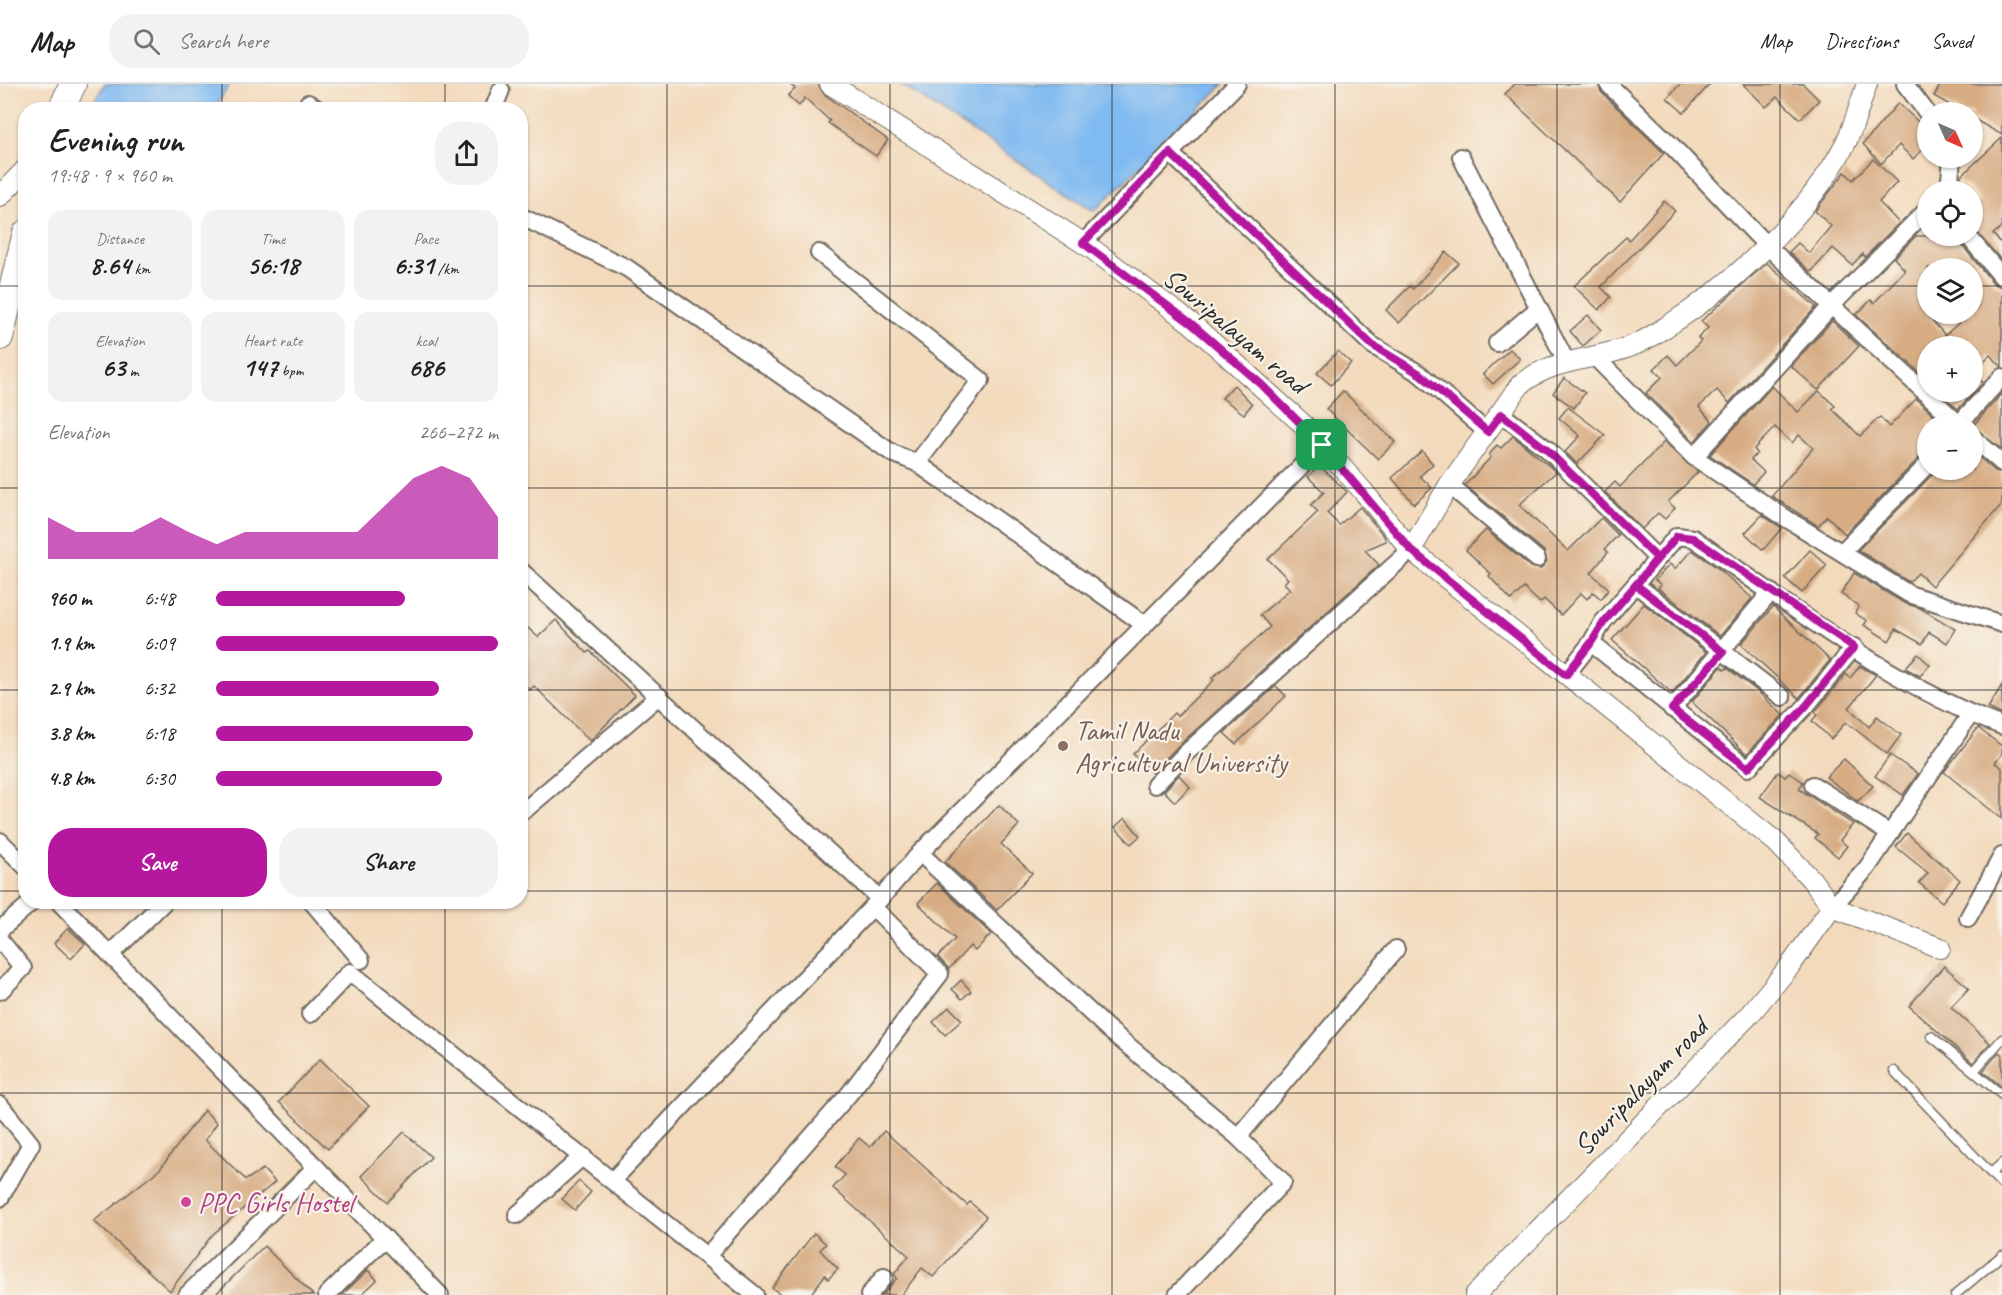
<!DOCTYPE html>
<html lang="en">
<head>
<meta charset="utf-8">
<style>
	body { margin:0; font-family:Caveat,sans-serif; background:#f2f2f2; color:#202124; height:100vh; display:flex; flex-direction:column; font-size:22px; white-space:nowrap }
	* { box-sizing:border-box; margin:0 }
	p { font-size:20px; color:#757577 }
	.icon { flex:none; width:33px; height:33px; fill:none; stroke:currentColor; stroke-width:2; stroke-linecap:round; stroke-linejoin:round }
	.map { position:relative; flex:1; overflow:hidden }
	.drawer { position:absolute; left:18px; top:18px; width:510px; height:807px; display:flex; flex-direction:column; background:#fff; border-radius:24px; box-shadow:0 2px 4px #0004 }
	.drawer>* { flex:none }
	.needle { width:39px; rotate:135deg }
	.tools { position:absolute; left:1917px; top:18px; display:grid; gap:12px }
	.tools a { display:grid; place-items:center; width:66px; height:66px; border-radius:50%; background:#fff; box-shadow:0 2px 4px #0004; font-size:30px }
	.pin { position:absolute; display:grid; place-items:center; width:51px; height:51px; color:#fff; margin:-26px; border-radius:12px; box-shadow:0 3px 9px #0006 }
	.round { display:grid; place-items:center; flex:none; width:63px; height:63px; border-radius:24px; background:#f2f2f2 }
	.headline { display:flex; align-items:center; justify-content:space-between; height:102px; padding:0 30px }
	h1 { font-size:33px; font-weight:700; line-height:45px }
	.figures { display:grid; grid-template-columns:repeat(3,1fr); gap:9px; height:102px; padding:6px 30px }
	.figures div { display:grid; align-content:center; border-radius:15px; background:#f2f2f2; text-align:center }
	.figures b { font-size:26px; font-weight:700 }
	.figures small { font-size:16px; font-weight:400 }
	.figures p { font-size:16px }
	.chart { height:168px; padding:12px 30px }
	.chart p { display:flex; justify-content:space-between }
	.chart svg { width:100%; height:108px; margin-top:6px; fill:#b5179e; opacity:.7 }
	.button { display:flex; gap:12px; margin-top:auto; padding:12px 30px }
	.button a { flex:1; height:69px; border-radius:24px; background:#b5179e; color:#fff; font-size:24px; font-weight:700; line-height:69px; text-align:center }
	.button a+a { background:#f2f2f2; color:#202124 }
	ul { padding:0 30px; list-style:none; font-size:20px }
	li { display:grid; grid-template-columns:96px 72px 1fr; align-items:center; height:45px }
	li i { height:15px; border-radius:8px; background:#b5179e }
	header { display:flex; align-items:center; gap:36px; box-sizing:border-box; height:84px; padding:0 30px; background:#fff; border-bottom:2px solid #e0e0e0 }
	header strong { font-size:28px }
	nav { display:flex; gap:33px; margin-inline-start:auto; font-size:21px }
	.search { width:420px; height:54px; background:#f2f2f2; display:flex; align-items:center; gap:15px; box-sizing:border-box; padding:0 21px; border-radius:24px; color:#757577; font-size:22px }
	.map>svg:first-child { display:block }
</style>
</head>
<body>
<header>
<strong>Map</strong>
<div class="search"><svg class="icon" aria-label="search" viewBox="0 0 24 24"><circle cx="10" cy="10" r="6"/><path d="M15 15l6 6"/></svg>Search here</div>
<nav><a>Map</a><a>Directions</a><a>Saved</a></nav>
</header>
<div class="map">
<svg width="2002" height="1211" viewBox="0 0 2002 1211">
	<rect width="100%" height="100%" fill="#f7f3e8"/>
	<filter id="ink" filterUnits="userSpaceOnUse"><feTurbulence type="fractalNoise" baseFrequency=".0167" numOctaves="2"/><feDisplacementMap in="SourceGraphic" scale="12" xChannelSelector="R" yChannelSelector="G"/><feConvolveMatrix kernelMatrix="1 2 1 2 8 2 1 2 1" color-interpolation-filters="sRGB"/></filter>
	<filter id="wash" filterUnits="userSpaceOnUse"><feTurbulence type="fractalNoise" baseFrequency=".008" numOctaves="4" result="noise"/><feDisplacementMap in="SourceGraphic" scale="24" xChannelSelector="R" yChannelSelector="G"/><feGaussianBlur stdDeviation="1.35" result="paint"/><feColorMatrix in="noise" values="0 0 0 0 0 0 0 0 0 0 0 0 0 0 0 0 0 1.4 0 .05"/><feComposite in="paint" operator="in"/></filter>
	<g filter="url(#wash)">
		<rect width="100%" height="100%" fill="#f3dabc"/>
		<!-- water -->
		<g fill="#7fbaf1" stroke="#55728e" stroke-width="1.5">
			<polygon points="105,0 230,0 214,25 89,25"/>
			<polygon points="900,0 1224,0 1094,127"/>
		</g>
		<g id="blocks">
			<!-- building -->
			<g fill="#d7ac83" fill-rule="evenodd">
				<polygon points="790,0 818,0 824,10 888,56 876,72 828,39 830,37 805,14 799,22 788,12 795,5"/>
				<polygon points="1515,0 1598,0 1601,8 1664,69 1620,118 1505,10"/>
				<polygon points="1680,0 1710,0 1684,29 1667,14"/>
				<polygon points="1743,0 1803,0 1819,16 1800,35 1777,13 1766,23"/>
				<polygon points="1941,0 2002,0 2002,51 1972,34 1972,28 1962,28 1934,12"/>
				<polygon points="1898,19 1928,47 1928,60 1913,75 1899,61 1881,80 1863,60"/>
				<polygon points="2002,54 2002,143 1993,150 2002,160 2002,177 1972,143 1972,124 1980,118 1972,106 1960,97 1961,92"/>
				<polygon points="1873,75 1897,98 1879,118 1899,139 1865,173 1863,170 1852,181 1833,164 1811,188 1789,168 1798,159 1809,169 1831,142 1815,127 1845,88 1853,96"/>
				<polygon points="1664,117 1675,127 1601,203 1611,213 1599,226 1574,202 1626,153 1629,156"/>
				<path d="M1916 152H1958L1960 159 1994 200 2002 203V283L1990 271 1973 288 1983 299 1958 325 1939 308H1972V262H1928V296L1856 231 1871 216 1874 219 1905 186 1894 174ZM1928 184H1972V215L1978 221 1972 230H1969L1945 251 1928 232Z"/>
				<polygon points="1446,168 1459,179 1399,239 1386,226 1410,202 1413,205"/>
				<polygon points="1767,179 1816,223 1729,319 1717,306 1699,323 1712,337 1694,358 1646,309 1662,293 1654,285 1668,271 1677,281 1701,257 1698,254 1708,244 1701,237"/>
				<polygon points="1588,231 1601,246 1583,262 1570,247"/>
				<polygon points="1832,237 1859,262 1818,306 1791,282"/>
				<polygon points="1510,265 1520,275 1493,300 1483,290"/>
				<polygon points="1338,267 1351,279 1331,301 1317,289"/>
				<polygon points="1564,294 1585,309 1574,324 1553,309"/>
				<polygon points="1234,301 1252,320 1244,330 1222,314"/>
				<polygon points="1772,302 1798,328 1819,307 1835,322 1832,325 1860,352 1880,333 1889,343 1916,315 1944,340 1928,340 1928,370 1920,373 1845,450 1827,432 1818,442 1772,412 1813,364 1799,351 1792,359 1775,343 1754,365 1757,369 1751,376 1764,388 1753,400 1710,371"/>
				<polygon points="1343,307 1395,358 1378,375 1326,325"/>
				<polygon points="2002,309 2002,365 1972,343"/>
				<polygon points="1568,323 1605,351 1577,380 1565,368 1580,352 1559,334"/>
				<polygon points="1513,352 1556,388 1519,421 1568,467 1601,434 1618,451 1605,465 1608,468 1591,489 1609,505 1601,515 1593,508 1587,515 1581,509 1561,531 1544,515 1540,519 1524,504 1511,516 1489,492 1491,490 1466,466 1486,446 1531,483 1541,485 1547,477 1544,467 1465,401 1491,373 1489,371 1497,361 1501,364"/>
				<polygon points="1664,358 1698,388 1668,418 1675,424 1665,435 1658,429 1642,445 1605,408 1615,398 1620,403"/>
				<polygon points="1422,367 1433,380 1420,392 1432,404 1414,420 1392,394"/>
				<polygon points="1972,367 1995,387 2002,389 2002,420 1932,502 1918,489 1909,498 1858,466 1937,386 1972,386"/>
				<polygon points="1319,381 1347,408 1327,429 1339,441 1360,423 1384,452 1386,457 1365,466 1379,481 1178,662 1152,689 1133,670 1174,629 1177,632 1214,596 1212,594 1270,543 1260,531 1290,505 1284,499 1288,495 1268,475 1318,428 1311,421 1324,408 1308,393"/>
				<polygon points="1762,431 1782,444 1763,466 1745,449"/>
				<polygon points="1692,466 1719,485 1752,514 1720,552 1658,504 1661,501 1655,496 1670,480 1675,485"/>
				<polygon points="1810,466 1827,481 1802,509 1785,494"/>
				<polygon points="1854,489 1904,519 1920,524 1955,545 1947,559 1929,548 1922,560 1896,545 1889,557 1864,541 1867,537 1855,529 1859,522 1841,510"/>
				<polygon points="1644,520 1706,568 1672,609 1612,556"/>
				<polygon points="1773,523 1830,576 1799,614 1741,560"/>
				<polygon points="556,536 587,569 590,567 635,611 590,657 534,602 530,606 520,596 520,537 538,553"/>
				<polygon points="1918,570 1930,581 1920,592 1905,584"/>
				<polygon points="1860,582 1876,591 1849,624 1869,643 1877,632 1901,651 1887,670 1846,638 1831,655 1812,637 1817,631 1815,628 1846,590 1850,594"/>
				<polygon points="1721,583 1725,586 1727,584 1757,607 1783,631 1747,670 1692,618"/>
				<polygon points="2002,601 2002,631 1988,624"/>
				<polygon points="1276,602 1286,612 1236,660 1224,649"/>
				<polygon points="1978,644 2002,662 2002,670 1995,679 2002,684 2002,735 1944,688"/>
				<polygon points="1890,671 1918,690 1903,711 1875,692"/>
				<polygon points="1844,675 1873,702 1858,717 1826,693"/>
				<polygon points="1778,688 1785,693 1789,688 1803,698 1799,705 1853,740 1840,756 1847,762 1838,773 1815,754 1818,750 1760,713"/>
				<polygon points="1179,691 1190,703 1175,718 1164,707"/>
				<polygon points="999,721 1019,741 1001,760 1032,789 997,826 945,778"/>
				<polygon points="1125,734 1140,752 1131,760 1115,743"/>
				<polygon points="1907,749 1960,796 1942,818 1919,799 1928,789 1896,763"/>
				<polygon points="937,799 991,850 975,867 970,862 949,885 938,873 955,855 918,819"/>
				<polygon points="68,844 85,860 71,875 54,859"/>
				<polygon points="1944,882 1969,904 1951,923 1990,959 1973,979 1909,922"/>
				<polygon points="961,896 971,907 962,915 952,905"/>
				<polygon points="949,923 962,936 945,951 933,938"/>
				<polygon points="1999,968 2002,971 2002,1003 1983,987"/>
				<polygon points="320,975 369,1022 328,1065 279,1018"/>
				<polygon points="204,1026 217,1039 205,1056 246,1096 263,1085 275,1098 212,1151 170,1207 94,1137 160,1085"/>
				<polygon points="884,1047 967,1121 970,1118 986,1133 933,1193 922,1184 901,1211 883,1211 897,1194 894,1190 909,1172 833,1104 845,1091 835,1083 859,1054 870,1063"/>
				<polygon points="404,1048 431,1073 388,1118 361,1092"/>
				<polygon points="579,1097 591,1108 575,1126 562,1115"/>
				<polygon points="814,1149 826,1160 820,1166 838,1185 828,1195 825,1191 810,1211 782,1211 772,1204"/>
				<polygon points="264,1162 313,1211 215,1211"/>
				<polygon points="368,1186 377,1196 361,1211 342,1211"/>
			</g>
		</g>
	</g>
	<g filter="url(#ink)">
		<use href="#blocks" fill-opacity="0" stroke="#71685e" stroke-width="1.5"/>
		<g fill="none" stroke-linecap="round" stroke-linejoin="round">
			<defs>
				<g id="service">
					<polyline points="1931,952 2002,1011"/>
					<polyline points="1894,987 2002,1101"/>
					<polyline points="1974,987 2002,955"/>
					<polyline points="1991,1089 2002,1079"/>
					<polyline points="1955,1211 2002,1171"/>
				</g>
				<g id="minor">
					<polyline points="1608,0 1672,62 1766,161 1959,340"/>
					<polyline points="1905,0 1928,30"/>
					<polyline points="308,19 319,26"/>
					<polyline points="493,26 501,6"/>
					<polyline points="1170,69 1372,261 1420,290 1488,349"/>
					<polyline points="1461,73 1566,277"/>
					<polyline points="1949,106 1952,74"/>
					<polyline points="520,132 627,184 892,369 917,379 1145,541"/>
					<polyline points="1968,152 2002,193"/>
					<polyline points="1083,159 1237,0"/>
					<polyline points="819,169 981,296 917,379"/>
					<polyline points="1497,259 1539,224"/>
					<polyline points="1595,273 1694,373 1787,435 1909,510 2002,540"/>
					<polyline points="1501,330 1547,365 1657,474"/>
					<polyline points="1959,340 2002,293"/>
					<polyline points="1972,353 2002,379"/>
					<polyline points="1694,373 1833,220 1928,125"/>
					<polyline points="1449,401 1537,475"/>
					<polyline points="1842,468 1928,380"/>
					<polyline points="520,486 880,815"/>
					<polyline points="1636,501 1782,613"/>
					<polyline points="1591,559 1748,684 1806,622 1854,563"/>
					<path d="M1566 591 1591 559 1603 538 1677 452 1693 454C1789 520 1892 602 2002 642"/>
					<polyline points="1672,625 1771,508"/>
					<polyline points="1155,701 1185,670 1411,466"/>
					<polyline points="1813,701 1890,750"/>
					<polyline points="520,725 526,725 659,612"/>
					<polyline points="0,757 26,783"/>
					<polyline points="920,769 1108,945 1238,1053"/>
					<polyline points="59,818 440,1211"/>
					<polyline points="312,818 361,876"/>
					<polyline points="1832,823 1867,784 1970,631"/>
					<polyline points="1968,834 2002,772"/>
					<polyline points="0,846 32,818"/>
					<polyline points="0,856 23,884 0,907"/>
					<polyline points="111,870 164,818"/>
					<polyline points="310,930 350,888 755,1211"/>
					<polyline points="0,1021 31,1060 0,1114"/>
					<polyline points="613,1096 880,815 920,769 1322,361"/>
					<polyline points="517,1131 583,1072"/>
					<polyline points="707,1172 849,1010 940,890 873,823"/>
					<polyline points="187,1211 316,1083"/>
					<polyline points="327,1211 385,1154"/>
					<polyline points="869,1211 884,1193"/>
					<polyline points="1177,1211 1283,1098 1238,1053 1396,865"/>
				</g>
				<g id="tertiary">
					<polyline points="830,0 1091,164 1192,240 1306,343 1363,407 1411,466 1776,758 1811,795 1832,823 1940,864"/>
					<polyline points="0,112 26,85"/>
					<path d="M1411 466 1449 401 1520 301C1553 273 1596 277 1634 261 1645 257 1656 249 1666 243 1731 202 1807 132 1843 64 1854 45 1859 21 1867 0"/>
					<polyline points="1475,1211 1750,930 1790,882 1832,823"/>
				</g>
				<g id="primary">
					<polyline points="61,26 73,0"/>
					<polyline points="0,253 26,149"/>
				</g>
			</defs>
			<!-- service casing -->
			<use href="#service" stroke="#71685e" stroke-width="11"/>
			<!-- minor casing -->
			<use href="#minor" stroke="#71685e" stroke-width="20"/>
			<!-- tertiary casing -->
			<use href="#tertiary" stroke="#71685e" stroke-width="22"/>
			<!-- primary casing -->
			<use href="#primary" stroke="#71685e" stroke-width="28"/>
			<!-- service -->
			<use href="#service" stroke="#fff" stroke-width="8"/>
			<!-- minor -->
			<use href="#minor" stroke="#fff" stroke-width="16"/>
			<!-- tertiary -->
			<use href="#tertiary" stroke="#fff" stroke-width="20"/>
			<!-- primary -->
			<use href="#primary" stroke="#fff" stroke-width="26"/>
		</g>
	</g>
	<g fill="none" stroke-linecap="round" stroke-linejoin="round" filter="url(#ink)">
		<defs>
			<polyline id="route" points="1322,361 1411,466 1566,591 1591,559 1604,538 1677,452 1693,454 1854,563 1806,622 1748,684 1672,625 1723,568 1636,501 1657,474 1546,365 1501,330 1488,348 1420,290 1372,261 1170,69 1083,159 1192,240 1261,300 1322,361"/>
		</defs>
		<!-- route casing -->
		<use href="#route" stroke="#fff" stroke-width="12"/>
		<!-- route -->
		<use href="#route" stroke="#b5179e" stroke-width="8"/>
	</g>
	<!-- grid -->
	<path fill="none" stroke="#2b2b2b" stroke-width="1.5" stroke-opacity="0.55" d="M222 0V26M445 0V26M667 0V1211M890 0V1211M1112 0V1211M1335 0V1211M1557 0V1211M1780 0V1211M0 202H26M520 202H1928M1972 202H2002M0 404H26M520 404H2002M0 606H26M520 606H2002M0 807H26M520 807H2002M222 818V1211M445 818V1211M0 1009H2002"/>
	<!-- markers -->
	<circle fill="#8d6e63" stroke="#f7f3e8" stroke-width="2" cx="1063" cy="662" r="6"/>
	<circle fill="#d1479c" stroke="#f7f3e8" stroke-width="2" cx="186" cy="1118" r="6"/>
	<g text-anchor="middle" stroke-width="4.5" stroke-linejoin="round" paint-order="stroke">
		<!-- street labels -->
		<g font-size="28" fill="#2b2b2b" stroke="#f7f3e8">
			<text transform="translate(1236 246) rotate(40)" y="10">Sowripalayam road</text>
			<text transform="translate(1640 1002) rotate(-46)" y="10">Sowripalayam road</text>
		</g>
		<!-- education labels -->
		<g font-size="28" fill="#785e54" stroke="#f7f3e8" text-anchor="start">
			<text x="1075" y="656">Tamil Nadu<tspan x="1075" dy="32">Agricultural University</tspan></text>
		</g>
		<!-- hotel labels -->
		<g font-size="28" fill="#b23c85" stroke="#f7f3e8" text-anchor="start">
			<text x="198" y="1128">PPC Girls Hostel</text>
		</g>
	</g>
</svg>
<div class="tools">
<a><svg class="needle" viewBox="-14 -14 28 28"><path d="M0-13l5 13h-10z" fill="#e53935"/><path d="M0 13l5-13h-10z" fill="#757577"/></svg></a>
<a><svg class="icon" aria-label="locate" viewBox="0 0 24 24"><circle cx="12" cy="12" r="6"/><path d="M12 2v4M12 18v4M2 12h4M18 12h4"/></svg></a>
<a><svg class="icon" aria-label="layers" viewBox="0 0 24 24"><path d="M12 4l9 5-9 5-9-5zM3 14l9 5 9-5"/></svg></a>
<a>+</a>
<a>−</a>
</div>
<div class="pin" style="left:1322px;top:361px;background:#1e9e55"><svg class="icon" aria-label="arrive" viewBox="0 0 24 24"><path d="M6 21V4h12l-3 4 3 4H6"/></svg></div>
<section class="drawer">
<div class="headline"><div><h1>Evening run</h1><p>19:48 · 9 × 960 m</p></div><a class="round"><svg class="icon" aria-label="share" viewBox="0 0 24 24"><path d="M12 15V3M7 8l5-5 5 5M5 13v7h14v-7"/></svg></a></div>
<div class="figures">
<div><p>Distance</p><b>8.64<small> km</small></b></div>
<div><p>Time</p><b>56:18</b></div>
<div><p>Pace</p><b>6:31<small> /km</small></b></div>
</div>
<div class="figures">
<div><p>Elevation</p><b>63<small> m</small></b></div>
<div><p>Heart rate</p><b>147<small> bpm</small></b></div>
<div><p>kcal</p><b>686</b></div>
</div>
<div class="chart"><p><span>Elevation</span>266–272 m</p>
<svg viewBox="0 0 160 44" preserveAspectRatio="none"><path d="M0 44V27L10 33L20 33L30 33L40 27L50 33L60 38L70 33L80 33L90 33L100 33L110 33L120 22L130 11L140 6L150 11L160 27V44z"/></svg>
</div>
<ul>
<li><b>960 m</b>6:48<i style="width:67%"></i></li>
<li><b>1.9 km</b>6:09<i style="width:100%"></i></li>
<li><b>2.9 km</b>6:32<i style="width:79%"></i></li>
<li><b>3.8 km</b>6:18<i style="width:91%"></i></li>
<li><b>4.8 km</b>6:30<i style="width:80%"></i></li>
</ul>
<div class="button"><a>Save</a><a>Share</a></div>
</section>
</div>
</body>
</html>
